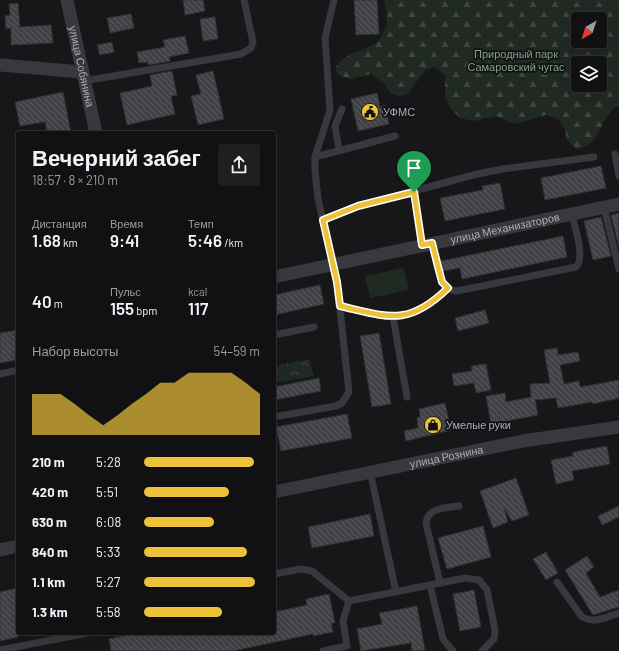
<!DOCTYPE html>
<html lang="ru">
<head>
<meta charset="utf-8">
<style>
	body { margin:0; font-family:Barlow,sans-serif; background:#1e1f21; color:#f1f3f6; height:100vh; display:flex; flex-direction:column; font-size:15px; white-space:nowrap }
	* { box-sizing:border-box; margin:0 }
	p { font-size:13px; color:#9c9da0 }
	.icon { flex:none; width:22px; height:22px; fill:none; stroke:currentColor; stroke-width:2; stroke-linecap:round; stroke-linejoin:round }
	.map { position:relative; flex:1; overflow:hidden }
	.side { position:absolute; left:16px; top:131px; width:260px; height:504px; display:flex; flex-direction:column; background:#111113; border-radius:4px; box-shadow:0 4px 16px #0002,0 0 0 1px #303133 }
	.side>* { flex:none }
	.needle { width:26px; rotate:219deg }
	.controls { position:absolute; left:571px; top:12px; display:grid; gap:8px }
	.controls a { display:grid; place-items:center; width:36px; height:36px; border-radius:4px; background:#111113; box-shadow:0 4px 16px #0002,0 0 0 1px #303133; font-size:20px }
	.pin { position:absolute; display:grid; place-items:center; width:34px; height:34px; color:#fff; margin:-41px -17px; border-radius:50% 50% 50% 0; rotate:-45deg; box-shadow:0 0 4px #0007 }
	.pin .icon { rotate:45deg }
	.round { display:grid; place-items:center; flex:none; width:42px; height:42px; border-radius:4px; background:#1e1f21 }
	.headline { display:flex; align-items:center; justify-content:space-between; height:68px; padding:0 16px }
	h1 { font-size:22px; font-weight:600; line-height:30px }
	.figures { display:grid; grid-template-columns:repeat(3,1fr); gap:6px; height:68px; padding:4px 16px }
	.figures div { display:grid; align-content:center }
	.figures b { font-size:17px; font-weight:600 }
	.figures small { font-size:11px; font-weight:400 }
	.figures p { font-size:11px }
	.chart { height:112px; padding:8px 16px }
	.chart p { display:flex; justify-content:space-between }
	.chart svg { width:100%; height:72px; margin-top:4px; fill:#edc23b; opacity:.7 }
	ul { padding:0 16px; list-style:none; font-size:13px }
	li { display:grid; grid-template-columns:64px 48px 1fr; align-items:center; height:30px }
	li i { height:10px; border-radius:5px; background:#edc23b }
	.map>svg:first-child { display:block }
</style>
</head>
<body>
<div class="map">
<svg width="619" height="651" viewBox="0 0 619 651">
	<defs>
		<pattern id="forest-firs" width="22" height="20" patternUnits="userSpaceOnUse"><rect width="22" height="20" fill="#212923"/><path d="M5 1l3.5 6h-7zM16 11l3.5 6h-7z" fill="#3f4541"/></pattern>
		<pattern id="park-crowns" width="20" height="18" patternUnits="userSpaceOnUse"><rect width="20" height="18" fill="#212923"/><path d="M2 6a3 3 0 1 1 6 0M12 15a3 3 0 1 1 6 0" fill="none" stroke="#3f4541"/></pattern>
		<pattern id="building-back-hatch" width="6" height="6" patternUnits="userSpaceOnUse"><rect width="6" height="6" fill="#414246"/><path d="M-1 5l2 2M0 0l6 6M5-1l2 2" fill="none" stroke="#5a5b5f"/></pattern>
	</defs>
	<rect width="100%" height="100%" fill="#171719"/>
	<!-- grass -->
	<polygon fill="#212923" points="404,268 409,290 370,298 365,276"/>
	<!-- forest -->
	<path fill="url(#forest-firs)" fill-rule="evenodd" d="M384 0H619V106C599 112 604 147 576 149L567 140 565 130 557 118 546 115 515 124 496 116 474 121 460 118 450 108 445 97V75L434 67 425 70 408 94 399 96 391 93 383 83 371 74 351 79 340 76 335 69C345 47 377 54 384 31 386 27 388 22 387 19 387 12 385 6 384 0ZM578 19H600V41H578ZM578 63H600V85H578Z"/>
	<!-- park -->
	<polygon fill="url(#park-crowns)" points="310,359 313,376 274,383 274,366"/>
	<!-- building -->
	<g fill="url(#building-back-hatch)" stroke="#313135">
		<polygon points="183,0 203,0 205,11 185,15"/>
		<polygon points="354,0 377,0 379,34 356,35"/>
		<polygon points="18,3 20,27 51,25 53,43 11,45 11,28 6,29 5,16 10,15 9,4"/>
		<polygon points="131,14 134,28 110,33 107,18"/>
		<polygon points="215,17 218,39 203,41 200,19"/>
		<polygon points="185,36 189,53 169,57 170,61 148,65 148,62 139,63 137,52 165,47 163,40"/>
		<polygon points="112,42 114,52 100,55 97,45"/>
		<polygon points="172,71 177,95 171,96 175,114 127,125 120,93 152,86 150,75"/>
		<polygon points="213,71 224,119 198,125 191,96 201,94 196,75"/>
		<polygon points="63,92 71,133 47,133 45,122 20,126 15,102"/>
		<polygon points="377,93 380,107 385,105 389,124 358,131 351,99"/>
		<polygon points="601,166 606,188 545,200 541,178"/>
		<polygon points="500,183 505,209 445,221 440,198 483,190 482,186"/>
		<polygon points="619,213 619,248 611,215"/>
		<polygon points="601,217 611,256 593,260 584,221"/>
		<polygon points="563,236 567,257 462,279 460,268 443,271 441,261"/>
		<polygon points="320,285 324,304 274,315 274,295"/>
		<polygon points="485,310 489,323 458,331 455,318"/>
		<polygon points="18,330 18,360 0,363 0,333"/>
		<polygon points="379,333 391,404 372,407 360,336"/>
		<polygon points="557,348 558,355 578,352 580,361 560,365 564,384 579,381 580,387 619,380 619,398 593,404 592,402 558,408 556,398 535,400 538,415 491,424 486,396 505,393 506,402 531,397 530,384 550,383 544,350"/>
		<polygon points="486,364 491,390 476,393 474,383 454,386 452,374 472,371 471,366"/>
		<polygon points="319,378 321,391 274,400 274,387"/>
		<polygon points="445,403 451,430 406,441 404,431 418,428 417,418 420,417 419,409"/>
		<polygon points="347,414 352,438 281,451 276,427"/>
		<polygon points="607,446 610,464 572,471 574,480 556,484 551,460 573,456 573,452"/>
		<polygon points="516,478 529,515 512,521 504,508 508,522 493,528 480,491"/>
		<polygon points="619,506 619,517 602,525 598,516"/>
		<polygon points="370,514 374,536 312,548 308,527"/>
		<polygon points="483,526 491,557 447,569 438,538"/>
		<polygon points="546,552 558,573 546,580 533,559"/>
		<polygon points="587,556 594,567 586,573 600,597 619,590 619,607 593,615 565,570"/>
		<polygon points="18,588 18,637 0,641 0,592"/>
		<polygon points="474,590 481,627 460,631 453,594"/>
		<polygon points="329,594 335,623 331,623 333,632 313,636 313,634 233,651 111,651 109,639 139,633 274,633 274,612 307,605 306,599"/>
		<polygon points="417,606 425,650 412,651 411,643 361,651 357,629 382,624 379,613"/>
	</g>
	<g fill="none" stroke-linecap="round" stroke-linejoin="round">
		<!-- lane -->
		<g stroke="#38393e" stroke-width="7">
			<polyline points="84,81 241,54 251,48 253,42 244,0"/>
			<polyline points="339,150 335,126 342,109"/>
			<polyline points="615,154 619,176"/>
			<polyline points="315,157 395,136"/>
			<polyline points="415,192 422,245"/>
			<polyline points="604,207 619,269"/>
			<polyline points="323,220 358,206 477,174 503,169 594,157"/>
			<path d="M432 243C436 259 437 290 457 291L576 267C586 258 574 226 572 214"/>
			<path d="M340 306C388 317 408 327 448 288"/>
			<polyline points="393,317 407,397"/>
			<polyline points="274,335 314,327"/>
			<polyline points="0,374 18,370"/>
			<polyline points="279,416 336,406 342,403 349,392 337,282 318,199 315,170 315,157 330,110 325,38 334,0"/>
			<polyline points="370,471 396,592"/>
			<polyline points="274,574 301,569 312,571 349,601 465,578 479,580 487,590 495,630 494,639 482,651"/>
			<path d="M557 582 582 617C595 624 606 617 619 613"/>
			<path d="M440 583 426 523C428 507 446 508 459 506"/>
			<polyline points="430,585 443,639 453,651"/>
			<polyline points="0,650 88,633"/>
			<polyline points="323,651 347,646 343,621 349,601"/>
		</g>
		<!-- street -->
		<g stroke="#38393e" stroke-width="13">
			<path id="s1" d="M67 0 96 133"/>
			<polyline points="0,65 82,72"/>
			<path id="s2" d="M274 277 619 204"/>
			<path id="s3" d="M274 492 523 441 619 427"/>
			<polyline points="0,550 18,546"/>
		</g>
	</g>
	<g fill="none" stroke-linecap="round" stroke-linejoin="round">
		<defs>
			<path id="route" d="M414 192 422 245 432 243 442 282 448 288C408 327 388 317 340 306L337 282 323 220 358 206Z"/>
		</defs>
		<!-- route casing -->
		<use href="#route" stroke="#fff" stroke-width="8"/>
		<!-- route -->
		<use href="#route" stroke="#edc23b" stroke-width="5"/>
	</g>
	<!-- icons -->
	<defs>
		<symbol id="civic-disc" viewBox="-11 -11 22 22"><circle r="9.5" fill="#edc23b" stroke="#121214"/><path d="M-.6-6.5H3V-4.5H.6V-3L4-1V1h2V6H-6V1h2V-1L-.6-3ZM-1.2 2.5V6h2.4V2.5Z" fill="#111"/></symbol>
		<symbol id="shop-disc" viewBox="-11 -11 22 22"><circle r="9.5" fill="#edc23b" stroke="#121214"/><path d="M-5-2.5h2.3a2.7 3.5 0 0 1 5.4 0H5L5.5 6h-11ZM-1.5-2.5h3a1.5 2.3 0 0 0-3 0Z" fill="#111"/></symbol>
	</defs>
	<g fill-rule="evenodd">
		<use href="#civic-disc" x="360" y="102" width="20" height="20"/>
		<use href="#shop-disc" x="423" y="415" width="20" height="20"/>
	</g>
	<g text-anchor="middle" stroke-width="3.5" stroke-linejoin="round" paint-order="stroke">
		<!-- park labels -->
		<g font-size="11" fill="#81a386" stroke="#121214">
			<text x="516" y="58">Природный парк<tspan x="516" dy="13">Самаровский чугас</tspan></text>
		</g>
		<!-- street labels -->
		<g font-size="11" fill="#aaadb9" stroke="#121214">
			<text dy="4" stroke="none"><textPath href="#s1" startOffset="68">улица Собянина</textPath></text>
			<text dy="4" stroke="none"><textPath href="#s2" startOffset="236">улица Механизаторов</textPath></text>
			<text dy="4" stroke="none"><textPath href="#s3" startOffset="176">улица Рознина</textPath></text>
		</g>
		<!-- poi labels -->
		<g font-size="11" fill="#aaadb9" stroke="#121214" text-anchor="start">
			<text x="383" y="116">УФМС</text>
			<text x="446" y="429">Умелые руки</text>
		</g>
	</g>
</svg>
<div class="controls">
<a><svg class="needle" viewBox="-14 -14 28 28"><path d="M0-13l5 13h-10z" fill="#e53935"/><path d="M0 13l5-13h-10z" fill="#9c9da0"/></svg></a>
<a><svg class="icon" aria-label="layers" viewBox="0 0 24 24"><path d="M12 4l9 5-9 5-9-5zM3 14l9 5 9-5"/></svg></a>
</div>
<div class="pin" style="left:414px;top:192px;background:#1e9e55"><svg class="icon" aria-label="arrive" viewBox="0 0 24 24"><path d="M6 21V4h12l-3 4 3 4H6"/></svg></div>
<section class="side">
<div class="headline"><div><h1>Вечерний забег</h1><p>18:57 · 8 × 210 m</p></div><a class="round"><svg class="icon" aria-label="share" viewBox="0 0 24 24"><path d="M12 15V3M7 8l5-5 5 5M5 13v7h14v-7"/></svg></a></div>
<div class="figures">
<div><p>Дистанция</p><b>1.68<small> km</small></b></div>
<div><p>Время</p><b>9:41</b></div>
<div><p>Темп</p><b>5:46<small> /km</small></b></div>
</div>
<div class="figures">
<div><b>40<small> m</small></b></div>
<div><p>Пульс</p><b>155<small> bpm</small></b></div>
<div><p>kcal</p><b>117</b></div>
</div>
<div class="chart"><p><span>Набор высоты</span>54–59 m</p>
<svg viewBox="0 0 160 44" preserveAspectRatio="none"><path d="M0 44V19L10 19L20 19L30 25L40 32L50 38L60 32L70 25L80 19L90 12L100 12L110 6L120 6L130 6L140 6L150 12L160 19V44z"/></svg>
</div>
<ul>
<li><b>210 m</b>5:28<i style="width:95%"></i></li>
<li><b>420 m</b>5:51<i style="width:73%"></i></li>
<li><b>630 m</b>6:08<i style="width:60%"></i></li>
<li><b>840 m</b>5:33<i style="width:89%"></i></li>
<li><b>1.1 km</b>5:27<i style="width:96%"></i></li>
<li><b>1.3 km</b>5:58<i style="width:67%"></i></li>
</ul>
</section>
</div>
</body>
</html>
